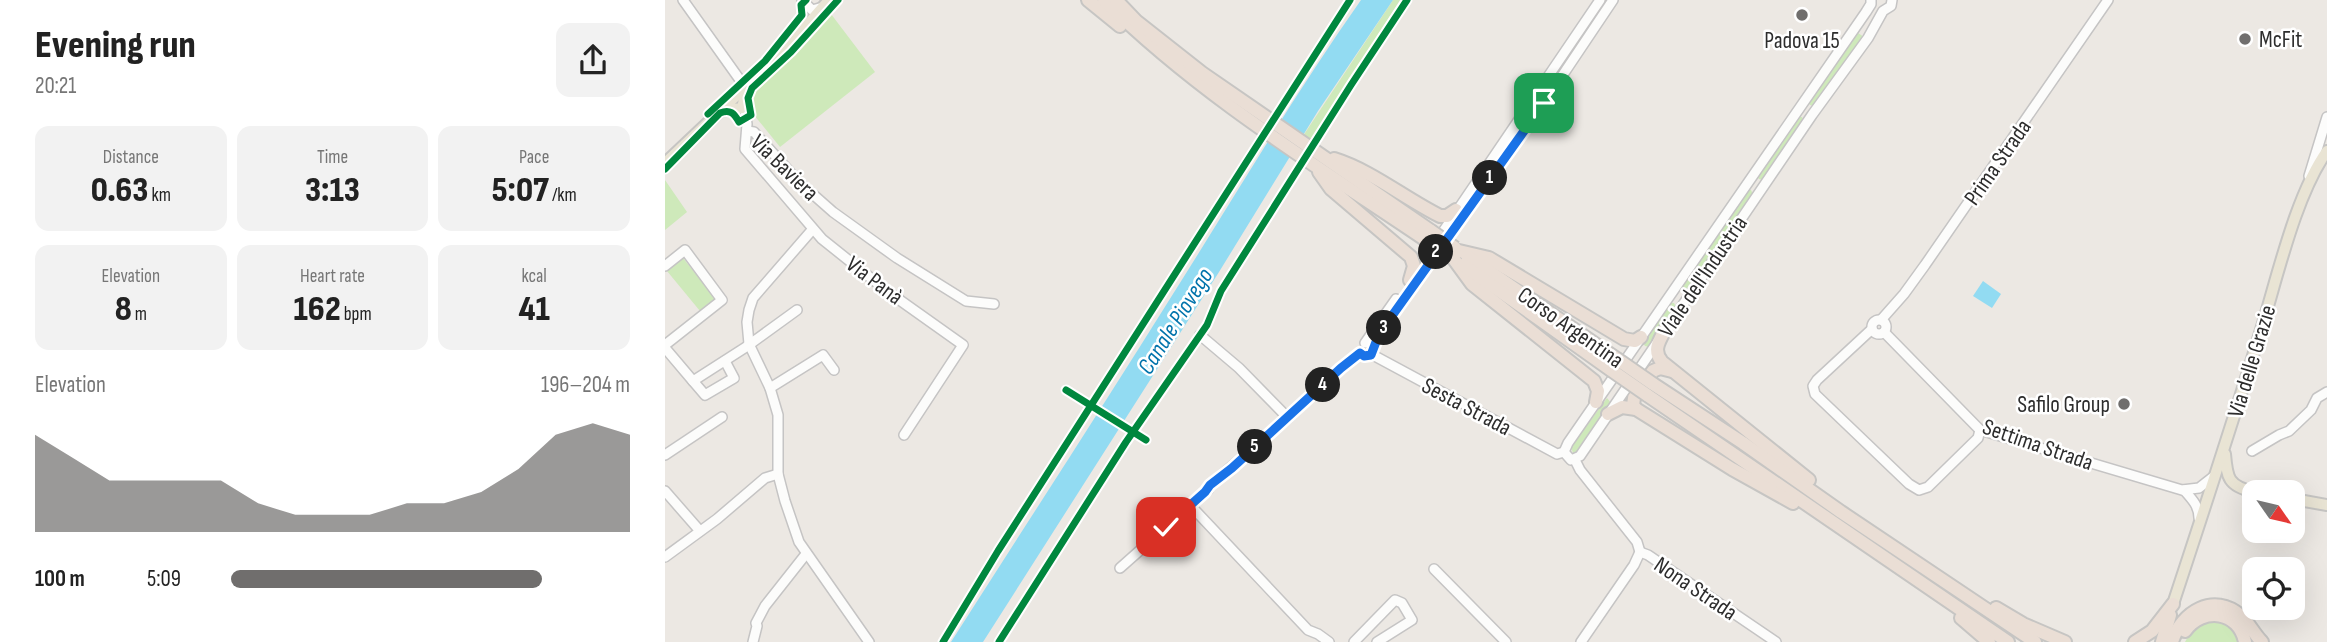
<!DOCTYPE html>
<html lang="en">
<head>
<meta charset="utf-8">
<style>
	body { margin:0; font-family:"Sofia Sans Condensed",sans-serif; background:#f2f2f2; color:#222; height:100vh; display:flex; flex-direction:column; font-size:26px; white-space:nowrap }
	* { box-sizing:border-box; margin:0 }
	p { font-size:23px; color:#767676 }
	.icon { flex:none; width:38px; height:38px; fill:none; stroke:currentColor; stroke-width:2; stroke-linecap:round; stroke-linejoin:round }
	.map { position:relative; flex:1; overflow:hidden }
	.details { display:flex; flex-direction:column; background:#fff; width:665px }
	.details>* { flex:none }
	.needle { width:46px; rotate:124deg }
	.controls { position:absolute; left:1577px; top:480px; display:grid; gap:14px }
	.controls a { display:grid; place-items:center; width:63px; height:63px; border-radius:14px; background:#fff; box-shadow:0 7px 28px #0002; font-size:35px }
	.pin { position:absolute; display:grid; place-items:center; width:60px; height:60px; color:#fff; margin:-30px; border-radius:14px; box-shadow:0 4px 10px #0006 }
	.km { position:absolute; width:35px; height:35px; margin:-18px; border-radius:50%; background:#222; color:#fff; font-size:19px; line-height:35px; text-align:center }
	.round { display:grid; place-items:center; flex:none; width:74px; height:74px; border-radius:14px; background:#f2f2f2 }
	.overview { display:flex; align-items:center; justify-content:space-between; height:119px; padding:0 35px }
	h1 { font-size:38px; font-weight:800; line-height:52px }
	.figures { display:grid; grid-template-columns:repeat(3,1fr); gap:10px; height:119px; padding:7px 35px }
	.figures div { display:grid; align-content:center; border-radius:14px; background:#f2f2f2; text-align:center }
	.figures b { font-size:35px; font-weight:800 }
	.figures small { font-size:19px; font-weight:400 }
	.figures p { font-size:19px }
	.chart { height:196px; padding:14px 35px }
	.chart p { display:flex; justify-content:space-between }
	.chart svg { width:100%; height:126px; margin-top:7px; fill:#706e6d; opacity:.7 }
	ul { padding:0 35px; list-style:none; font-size:23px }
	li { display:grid; grid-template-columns:112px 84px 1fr; align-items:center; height:52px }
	li i { height:18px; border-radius:9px; background:#706e6d }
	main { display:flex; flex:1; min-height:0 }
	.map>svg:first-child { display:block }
</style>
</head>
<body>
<main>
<section class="details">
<div class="overview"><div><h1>Evening run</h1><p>20:21</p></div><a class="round"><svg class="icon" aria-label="share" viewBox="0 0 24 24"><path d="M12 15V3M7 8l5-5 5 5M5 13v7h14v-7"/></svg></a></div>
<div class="figures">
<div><p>Distance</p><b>0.63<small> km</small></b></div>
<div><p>Time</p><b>3:13</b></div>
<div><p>Pace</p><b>5:07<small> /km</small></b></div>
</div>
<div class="figures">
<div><p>Elevation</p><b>8<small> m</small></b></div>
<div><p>Heart rate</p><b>162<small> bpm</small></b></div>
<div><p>kcal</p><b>41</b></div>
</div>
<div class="chart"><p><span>Elevation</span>196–204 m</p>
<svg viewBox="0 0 160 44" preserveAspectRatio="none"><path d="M0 44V10L10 18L20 26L30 26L40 26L50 26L60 34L70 38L80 38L90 38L100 34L110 34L120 30L130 22L140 10L150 6L160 10V44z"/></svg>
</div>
<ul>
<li><b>100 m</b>5:09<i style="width:78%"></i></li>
</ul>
</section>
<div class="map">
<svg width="1662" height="642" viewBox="0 0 1662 642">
	<rect width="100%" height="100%" fill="#ece8e3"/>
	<!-- green -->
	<g fill="#cee9ba">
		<polygon points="728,0 735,0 646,141 638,136"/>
		<polygon points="163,10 210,72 115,147 89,115 87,109 88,92"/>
		<polygon points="1193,33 1199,37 1149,106 1145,105 1143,102"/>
		<polygon points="1132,117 1137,117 1138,121 1098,180 1094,179 1092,176"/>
		<polygon points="0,180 22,212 0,230"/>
		<polygon points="1082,190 1086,190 1088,194 1021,293 1017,292 1015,289"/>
		<polygon points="18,258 51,299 35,311 2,271"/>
		<polygon points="1005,303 1009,303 1011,307 984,347 980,346 978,343"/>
		<polygon points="942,398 946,403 913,452 908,453 906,447"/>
		<polygon points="1550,619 1568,627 1575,642 1520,642 1528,628"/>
	</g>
	<!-- water -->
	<g fill="#92dbf2">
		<path d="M696 0H728L653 111 554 272 318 642H286C360 526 435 411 508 294 570 196 629 95 696 0Z"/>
		<polygon points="1318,281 1336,294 1327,308 1308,296"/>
	</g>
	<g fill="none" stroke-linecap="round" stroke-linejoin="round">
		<defs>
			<g id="minor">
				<polyline points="18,0 75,80 82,85"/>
				<polyline points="137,0 147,10 158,7"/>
				<polyline points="1206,0 1206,4 1201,12 903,443 899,452 906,460 915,456 1147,115 1203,38 1218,11 1226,6 1227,0"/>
				<polyline points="79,105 82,124 80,149 157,239 222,291 298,345 239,435"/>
				<polyline points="82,131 89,132 134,182 168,212 232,258 301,301 329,304"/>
				<polyline points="1644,176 1662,117"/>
				<polyline points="147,230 88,298 84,310 82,322 84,344 105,388 113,415 113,474 120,501 134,542 204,642"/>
				<polyline points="775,236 935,0"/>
				<polyline points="0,266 20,250 57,300 0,345"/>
				<circle cx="1214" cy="327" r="7"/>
				<polyline points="1216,320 1239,294 1260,265 1443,0"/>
				<polyline points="1207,329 1152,380 1148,386 1150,394 1244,484 1254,490 1263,487 1313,438 1315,430"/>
				<polyline points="1219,332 1315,430 1517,490 1534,488 1548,477"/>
				<polyline points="535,335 574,368 623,418"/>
				<polyline points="700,343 731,299"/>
				<polyline points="0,348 28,381 81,347 132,310"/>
				<polyline points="708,348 714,334 879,103 948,0"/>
				<polyline points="706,354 892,454 899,452"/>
				<polyline points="28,381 40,395 69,378 60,361"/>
				<polyline points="105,388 158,355 169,370"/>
				<polyline points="1587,451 1614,435 1624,431 1646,410 1652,398 1662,392"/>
				<polyline points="0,455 57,417"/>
				<polyline points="910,460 915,470 972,542 975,552"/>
				<path d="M1519 490C1527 499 1534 506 1534 518"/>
				<polyline points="0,491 35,531"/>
				<polyline points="540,492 545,485 623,418 676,368 695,353"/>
				<polyline points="525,505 643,630 653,634 664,642"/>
				<polyline points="975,552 983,555 1111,642"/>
				<polyline points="0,557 52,519 100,478 113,474"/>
				<polyline points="455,568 543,490"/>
				<polyline points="769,569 841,642"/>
				<polyline points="88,642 92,626 91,623 100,606 141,554"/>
				<polyline points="689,642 730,600 737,603 747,620 712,642"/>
				<polyline points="916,642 969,565 975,552"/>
			</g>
			<g id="major">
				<polyline points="53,111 77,108 82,87"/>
				<polyline points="0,163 122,48 164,0"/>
				<path d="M1560 454C1562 478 1563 486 1589 492"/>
				<polyline points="1628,499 1662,505"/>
				<path d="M1508 604C1539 510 1570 415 1599 320 1614 270 1632 193 1662 151"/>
			</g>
			<g id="highway">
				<polyline points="423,0 455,26"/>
				<path d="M439 0C535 95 650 165 761 240"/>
				<polyline points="451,0 471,21 537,73 766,231"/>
				<path d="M669 159C707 171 739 198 775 216H782L791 210"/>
				<polyline points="654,172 666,189 746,257 749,266 745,280"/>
				<polyline points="794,251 824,258 959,339 970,341 976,337"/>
				<polyline points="802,256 952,359"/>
				<polyline points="788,258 807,284 929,381 933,391 931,402"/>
				<polyline points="798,265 946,370"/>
				<path d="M1002 326C996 339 986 349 997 362L1144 480"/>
				<polyline points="988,384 1078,443 1176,512 1370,642"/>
				<polyline points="982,395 1343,642"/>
				<polyline points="971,409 968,405 969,398 988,371 995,368 1007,371"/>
				<polyline points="943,414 957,407 971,409 1067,469 1128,503"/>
				<polyline points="1331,608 1358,624 1400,642"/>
				<polyline points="1296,618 1324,642"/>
				<path d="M1520 631C1538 606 1574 611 1580 642"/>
				<polyline points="1470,642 1487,631 1508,604"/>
				<polyline points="1497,642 1505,615"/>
				<path d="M1507 642C1516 612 1549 592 1576 616 1584 623 1589 634 1597 642"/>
			</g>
		</defs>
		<!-- minor casing -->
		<use href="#minor" stroke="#c5c4c4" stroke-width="12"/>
		<!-- major casing -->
		<use href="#major" stroke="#c6c5c3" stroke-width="14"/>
		<!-- highway casing -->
		<use href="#highway" stroke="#c6c5c3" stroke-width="16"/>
		<!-- minor -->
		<use href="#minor" stroke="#fcfcfb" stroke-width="9"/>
		<!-- major -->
		<use href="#major" stroke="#e9e4d4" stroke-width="10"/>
		<!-- highway -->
		<use href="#highway" stroke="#eaded5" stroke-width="12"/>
		<defs>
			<g id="highway-bridge">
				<polyline points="766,231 790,248"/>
				<polyline points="761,240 785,256"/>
				<polyline points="952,359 988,384"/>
				<polyline points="946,370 982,395"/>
			</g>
		</defs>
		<!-- highway-bridge casing -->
		<use href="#highway-bridge" stroke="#c6c5c3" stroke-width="16" stroke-linecap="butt"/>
		<!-- highway-bridge -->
		<use href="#highway-bridge" stroke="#eaded5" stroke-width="12"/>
		<defs>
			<g id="cycleway">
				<polyline points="43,114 100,61 137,15 136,5 141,0"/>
				<path d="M0 169 55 113C65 109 69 113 74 122L86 115 83 98 87 88 126 52 173 0"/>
				<polyline points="401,390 481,440"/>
				<polyline points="278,642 333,551 685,0"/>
				<polyline points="334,642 461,442 542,325 556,291 686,85 742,0"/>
			</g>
		</defs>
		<!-- cycleway casing -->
		<use href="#cycleway" stroke="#fff" stroke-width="11"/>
		<!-- cycleway -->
		<use href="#cycleway" stroke="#00873e" stroke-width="7"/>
	</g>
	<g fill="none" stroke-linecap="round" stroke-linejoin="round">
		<defs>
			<polyline id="route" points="501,527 540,492 545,485 567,468 676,368 695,353 699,356 706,355 714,334 879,103"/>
		</defs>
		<!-- route casing -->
		<use href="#route" stroke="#fff" stroke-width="14"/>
		<!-- route -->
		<use href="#route" stroke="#1a73e8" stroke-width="9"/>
	</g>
	<!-- markers -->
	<g fill="#706e6d" stroke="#fff" stroke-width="2.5">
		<circle cx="1137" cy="15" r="7"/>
		<circle cx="1580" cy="39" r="7"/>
		<circle cx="1459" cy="404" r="7"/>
	</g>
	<g text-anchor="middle" stroke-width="5" stroke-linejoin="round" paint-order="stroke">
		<!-- poi labels -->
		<g font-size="23" fill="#2d2d2d" stroke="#fff" text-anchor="start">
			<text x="1594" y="47">McFit</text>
			<text x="1137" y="48" text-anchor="middle">Padova 15</text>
			<text x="1445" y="412" text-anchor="end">Safilo Group</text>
		</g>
		<!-- street labels -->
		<g font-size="23" fill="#2d2d2d" stroke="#fff">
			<text transform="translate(1332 162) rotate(-55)" y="8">Prima Strada</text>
			<text transform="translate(120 167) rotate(44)" y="8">Via Baviera</text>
			<text transform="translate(1037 276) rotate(-56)" y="8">Viale dell'Industria</text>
			<text transform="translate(210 280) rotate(37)" y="8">Via Panà</text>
			<text transform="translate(906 327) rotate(35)" y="8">Corso Argentina</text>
			<text transform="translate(1586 361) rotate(-73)" y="8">Via delle Grazie</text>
			<text transform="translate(802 406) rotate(28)" y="8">Sesta Strada</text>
			<text transform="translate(1373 444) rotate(19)" y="8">Settima Strada</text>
			<text transform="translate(1031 588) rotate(34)" y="8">Nona Strada</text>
		</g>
		<!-- water labels -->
		<g font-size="24" font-style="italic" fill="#0274ac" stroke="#fff">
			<text transform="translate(510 321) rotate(-58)" y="8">Canale Piovego</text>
		</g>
	</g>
</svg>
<div class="controls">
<a><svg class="needle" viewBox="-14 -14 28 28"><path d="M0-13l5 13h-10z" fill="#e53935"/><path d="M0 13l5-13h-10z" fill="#767676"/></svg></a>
<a><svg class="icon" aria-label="locate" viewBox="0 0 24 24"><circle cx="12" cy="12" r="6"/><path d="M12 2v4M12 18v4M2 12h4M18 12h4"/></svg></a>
</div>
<div class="pin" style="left:879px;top:103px;background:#1e9e55"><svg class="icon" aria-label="arrive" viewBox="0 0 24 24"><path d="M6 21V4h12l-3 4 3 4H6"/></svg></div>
<div class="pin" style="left:501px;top:527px;background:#d93025"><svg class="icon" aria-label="check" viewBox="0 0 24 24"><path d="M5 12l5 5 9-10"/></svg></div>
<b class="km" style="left:825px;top:178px">1</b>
<b class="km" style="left:771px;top:252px">2</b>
<b class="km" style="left:719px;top:328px">3</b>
<b class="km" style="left:658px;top:385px">4</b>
<b class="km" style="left:590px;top:447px">5</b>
</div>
</main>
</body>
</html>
